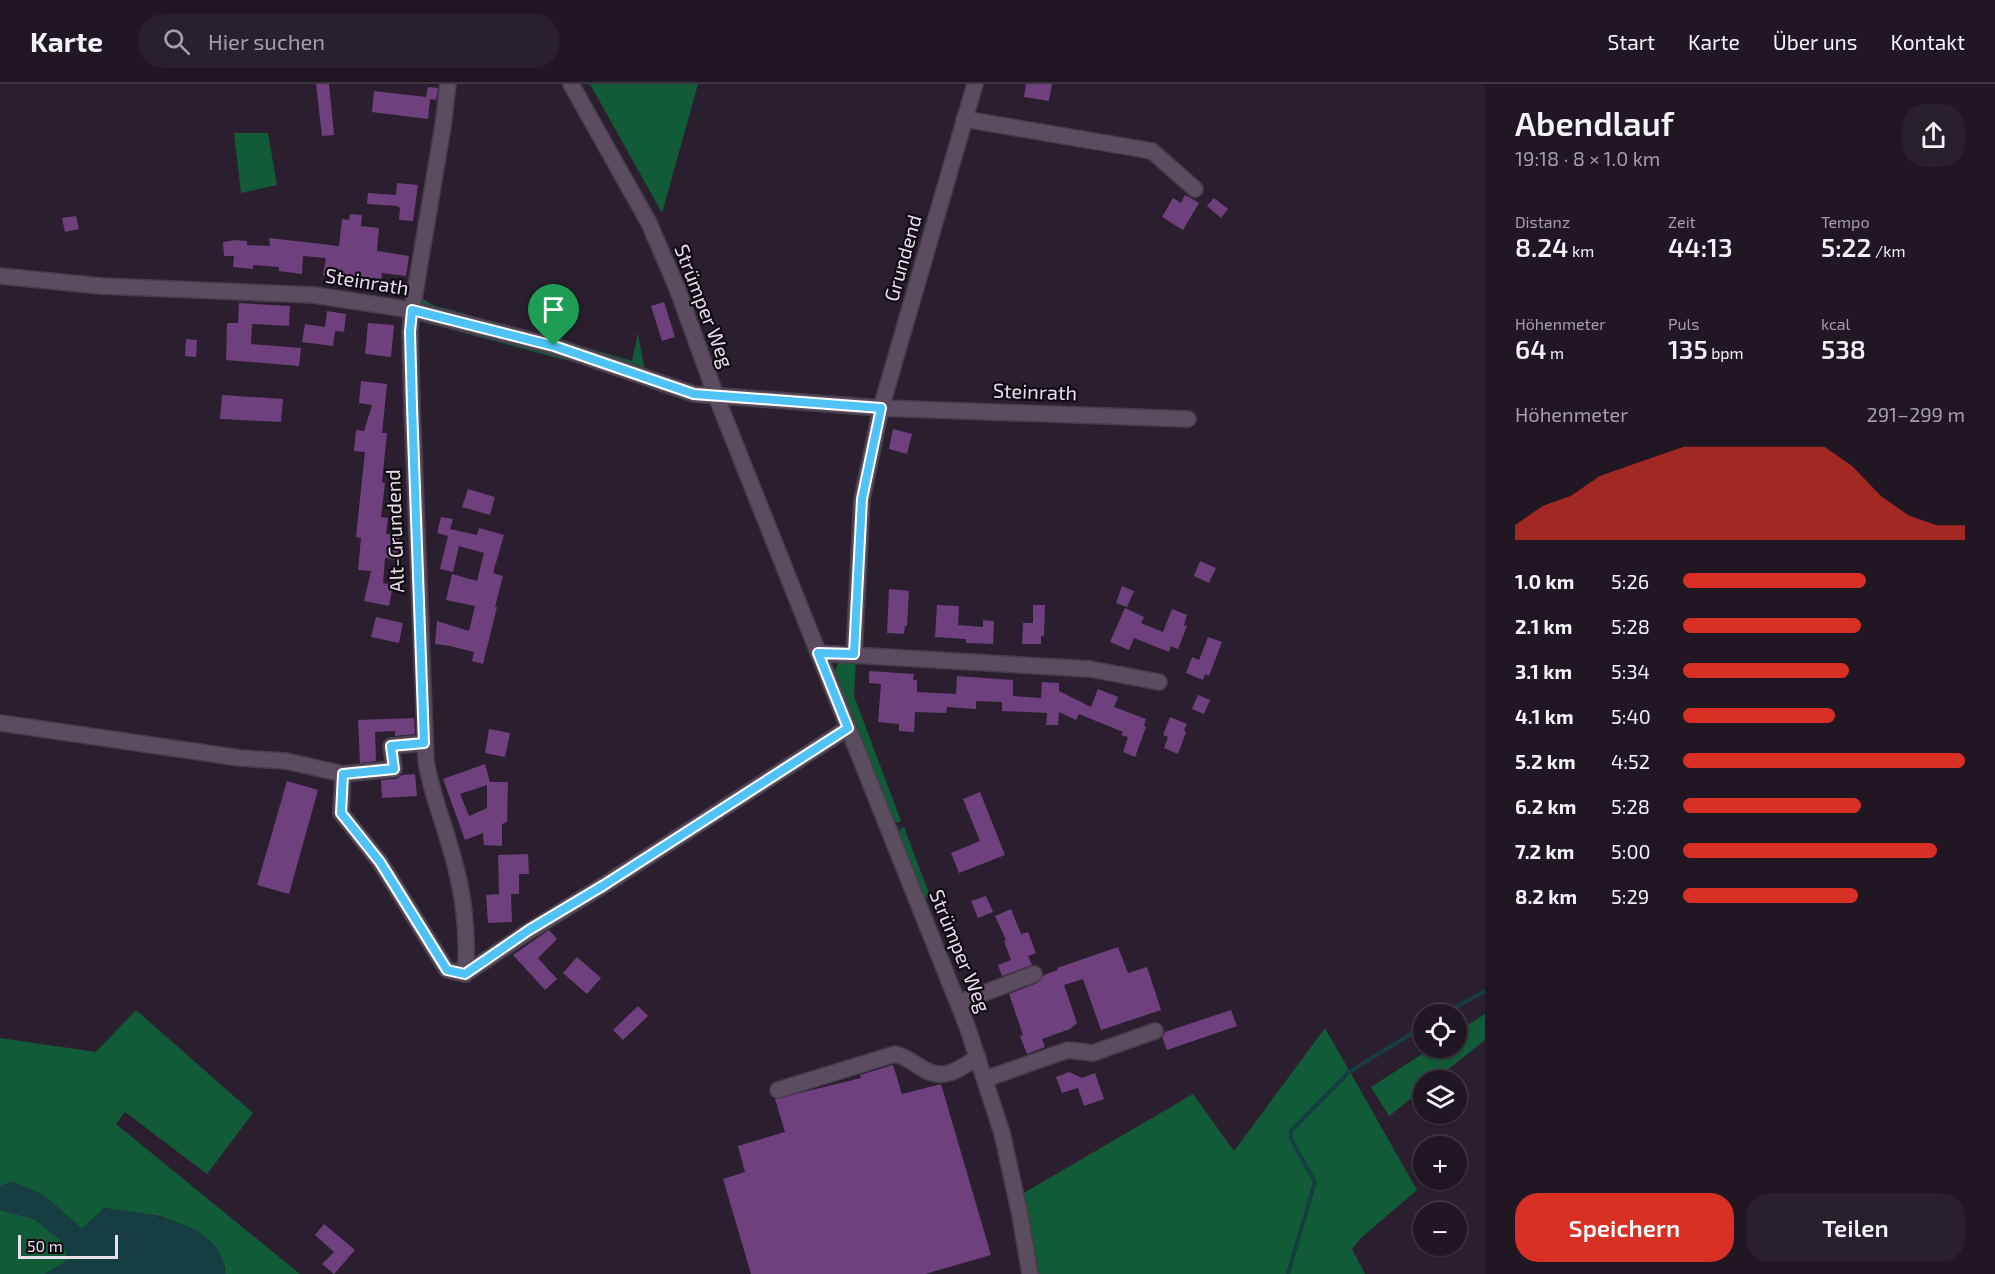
<!DOCTYPE html>
<html lang="de">
<head>
<meta charset="utf-8">
<style>
	body { margin:0; font-family:"Exo 2",sans-serif; background:#28202b; color:#f1f3f6; height:100vh; display:flex; flex-direction:column; font-size:22px; white-space:nowrap }
	* { box-sizing:border-box; margin:0 }
	p { font-size:20px; color:#a29fa6 }
	.icon { flex:none; width:33px; height:33px; fill:none; stroke:currentColor; stroke-width:2; stroke-linecap:round; stroke-linejoin:round }
	.map { position:relative; flex:1; overflow:hidden }
	.details { display:flex; flex-direction:column; background:#201723; width:510px }
	.details>* { flex:none }
	.fabs { position:absolute; left:1413px; top:920px; display:grid; gap:12px }
	.fabs a { display:grid; place-items:center; width:54px; height:54px; border-radius:50%; background:#201723; box-shadow:0 2px 4px #0004,0 0 0 2px #3d3641; font-size:30px }
	.scale { position:absolute; left:18px; bottom:15px; width:100px; box-sizing:border-box; padding-left:6px; border:3px solid #e7dfea; border-top:0; font-size:16px; line-height:21px; white-space:nowrap; color:#e7dfea; -webkit-text-stroke:4px #100b12; paint-order:stroke }
	.pin { position:absolute; display:grid; place-items:center; width:51px; height:51px; color:#fff; margin:-62px -26px; border-radius:50% 50% 50% 0; rotate:-45deg; box-shadow:0 0 6px #0007 }
	.pin .icon { rotate:45deg }
	.round { display:grid; place-items:center; flex:none; width:63px; height:63px; border-radius:24px; background:#28202b }
	.summary { display:flex; align-items:center; justify-content:space-between; height:102px; padding:0 30px }
	h1 { font-size:33px; font-weight:600; line-height:45px }
	.stats { display:grid; grid-template-columns:repeat(3,1fr); gap:9px; height:102px; padding:6px 30px }
	.stats div { display:grid; align-content:center }
	.stats b { font-size:26px; font-weight:600 }
	.stats small { font-size:16px; font-weight:400 }
	.stats p { font-size:16px }
	.chart { height:168px; padding:12px 30px }
	.chart p { display:flex; justify-content:space-between }
	.chart svg { width:100%; height:108px; margin-top:6px; fill:#d93025; opacity:.7 }
	.cta { display:flex; gap:12px; margin-top:auto; padding:12px 30px }
	.cta a { flex:1; height:69px; border-radius:24px; background:#d93025; color:#fff; font-size:24px; font-weight:600; line-height:69px; text-align:center }
	.cta a+a { background:#28202b; color:#f1f3f6 }
	ul { padding:0 30px; list-style:none; font-size:20px }
	li { display:grid; grid-template-columns:96px 72px 1fr; align-items:center; height:45px }
	li i { height:15px; border-radius:8px; background:#d93025 }
	header { display:flex; align-items:center; gap:36px; box-sizing:border-box; height:84px; padding:0 30px; background:#201723; border-bottom:2px solid #3d3641 }
	header strong { font-size:28px }
	nav { display:flex; gap:33px; margin-inline-start:auto; font-size:21px }
	.search { width:420px; height:54px; background:#28202b; display:flex; align-items:center; gap:15px; box-sizing:border-box; padding:0 21px; border-radius:24px; color:#a29fa6; font-size:22px }
	main { display:flex; flex:1; min-height:0 }
	.map>svg:first-child { display:block }
</style>
</head>
<body>
<header>
<strong>Karte</strong>
<div class="search"><svg class="icon" aria-label="search" viewBox="0 0 24 24"><circle cx="10" cy="10" r="6"/><path d="M15 15l6 6"/></svg>Hier suchen</div>
<nav><a>Start</a><a>Karte</a><a>Über uns</a><a>Kontakt</a></nav>
</header>
<main>
<div class="map">
<svg width="1485" height="1190" viewBox="0 0 1485 1190">
	<rect width="100%" height="100%" fill="#2b1f2f"/>
	<!-- green -->
	<g fill="#125b38">
		<polygon points="590,0 698,0 662,129"/>
		<polygon points="449,43 423,215 433,221 557,255 632,277 638,249 645,288 422,223 419,215"/>
		<polygon points="234,49 268,49 277,101 241,109"/>
		<polygon points="421,233 552,266 599,285 419,237"/>
		<polygon points="845,574 856,574 854,612 901,737 897,739 889,733 833,593 838,579"/>
		<polygon points="904,743 930,812 925,814 920,808 898,752 900,745"/>
		<polygon points="136,926 253,1029 207,1090 125,1028 116,1040 300,1190 225,1190 225,1183 199,1148 160,1132 104,1124 82,1145 45,1112 13,1098 0,1102 0,954 96,968"/>
		<polygon points="1485,930 1485,956 1435,996 1424,996 1423,1005 1389,1032 1371,1003 1433,963 1456,963 1457,948"/>
		<polygon points="1325,944 1417,1106 1361,1154 1352,1165 1365,1190 1034,1190 1022,1110 1193,1010 1234,1067"/>
		<polygon points="0,1126 34,1135 61,1156 69,1176 45,1190 0,1190"/>
	</g>
	<!-- water -->
	<path fill="#163d41" d="M13 1098 45 1112 82 1145 104 1124C143 1129 224 1136 225 1190H45L69 1175 61 1156 34 1135 0 1126V1102Z"/>
	<g fill="none" stroke-linecap="round" stroke-linejoin="round">
		<!-- stream -->
		<g stroke="#163d41" stroke-width="4">
			<polyline points="1444,930 1485,907"/>
			<polyline points="1288,1190 1315,1098 1291,1055 1291,1047 1349,988 1424,942"/>
		</g>
	</g>
	<!-- building -->
	<g fill="#6e407d" fill-rule="evenodd">
		<polygon points="316,0 329,0 334,51 322,52"/>
		<polygon points="1026,0 1052,0 1049,17 1024,13"/>
		<polygon points="428,3 438,4 436,16 430,15 428,35 372,28 374,7 426,13"/>
		<polygon points="397,99 418,101 413,137 399,136 400,124 397,122 367,120 368,109 396,111"/>
		<polygon points="1185,111 1199,119 1183,146 1162,133 1173,114 1181,119"/>
		<polygon points="1214,114 1228,125 1221,134 1207,122"/>
		<polygon points="350,130 362,131 361,142 379,144 377,167 409,172 406,192 382,189 381,199 323,191 326,174 303,172 302,190 279,187 279,183 253,181 253,185 233,183 234,172 224,172 223,158 235,156 247,157 247,161 270,162 269,154 339,162 342,135 349,136"/>
		<polygon points="76,132 79,145 65,148 62,134"/>
		<polygon points="664,218 675,253 662,257 651,222"/>
		<polygon points="239,219 290,222 289,242 252,240 251,260 301,264 299,282 226,276 227,239 238,239"/>
		<polygon points="327,227 346,230 344,248 335,247 333,262 302,258 305,240 325,243"/>
		<polygon points="368,239 394,241 391,273 365,270"/>
		<polygon points="186,255 197,256 196,273 185,272"/>
		<polygon points="361,297 387,300 382,349 387,349 382,398 385,399 381,433 388,434 386,450 400,451 397,476 385,474 383,499 393,501 389,522 364,517 371,487 358,486 361,454 356,453 365,368 354,367 356,346 364,347 372,321 359,319"/>
		<polygon points="222,311 283,315 281,338 220,335"/>
		<polygon points="893,345 912,350 907,370 889,365"/>
		<polygon points="468,405 495,413 490,431 462,423"/>
		<polygon points="441,433 453,435 450,445 477,451 479,444 504,451 493,489 503,492 495,523 497,523 483,580 472,577 474,568 450,562 435,560 437,537 469,547 475,522 446,516 452,490 477,497 484,469 459,462 453,488 440,485 448,452 437,449"/>
		<polygon points="1200,477 1216,484 1209,499 1194,492"/>
		<polygon points="1122,502 1134,507 1127,523 1116,519"/>
		<polygon points="889,505 909,507 907,542 905,542 904,550 887,549"/>
		<polygon points="937,521 959,522 958,541 983,543 983,536 994,537 993,560 966,559 966,555 935,553"/>
		<polygon points="1033,521 1045,521 1044,552 1041,552 1041,560 1022,560 1023,539 1033,539"/>
		<polygon points="1125,524 1144,533 1141,539 1163,548 1172,525 1187,531 1184,541 1187,542 1178,565 1171,562 1169,568 1134,554 1129,566 1110,558"/>
		<polygon points="376,533 403,539 399,559 371,553"/>
		<polygon points="1208,553 1222,558 1209,592 1205,590 1203,596 1186,589 1192,573 1199,576"/>
		<polygon points="869,587 914,590 913,596 917,596 917,608 956,610 957,592 1013,596 1013,612 1041,614 1042,598 1059,599 1059,607 1091,623 1098,605 1118,613 1114,623 1146,635 1144,642 1146,643 1135,673 1123,668 1128,653 1121,651 1123,648 1079,630 1076,636 1059,628 1058,641 1046,641 1047,629 1002,627 1002,618 976,617 976,625 947,623 946,629 915,628 914,648 899,647 899,640 878,638 881,600 869,599"/>
		<polygon points="1198,611 1210,616 1204,630 1192,625"/>
		<polygon points="1170,633 1187,640 1184,646 1186,648 1178,670 1164,664 1168,653 1163,651"/>
		<polygon points="414,634 415,650 395,652 395,647 375,648 376,677 360,679 358,636"/>
		<polygon points="489,645 510,649 505,673 485,669"/>
		<path d="M485 680 490 698H508L507 738 502 740V762L484 761 483 749 465 756 443 695ZM487 701V724L469 732 460 710Z"/>
		<polygon points="415,690 417,712 382,714 381,696 396,695 402,691"/>
		<polygon points="287,697 318,706 289,810 257,801"/>
		<polygon points="980,708 1005,771 959,789 951,769 980,757 963,715"/>
		<polygon points="528,770 529,790 519,790 519,810 511,810 512,838 488,839 486,811 499,810 498,771"/>
		<polygon points="986,812 993,828 978,834 971,817"/>
		<polygon points="1011,825 1021,850 1028,848 1036,869 1028,872 1032,881 1002,892 998,881 1011,876 1004,857 1006,856 995,832"/>
		<polygon points="549,846 557,855 538,874 557,895 545,906 513,871"/>
		<polygon points="1118,863 1128,889 1147,883 1161,926 1101,946 1083,895 1064,901 1077,939 1070,945 1042,955 1045,963 1027,970 1020,952 1023,951 1009,910 1037,899 1044,891 1058,886 1057,884"/>
		<polygon points="577,873 601,894 587,910 563,889"/>
		<polygon points="638,922 648,932 623,956 613,946"/>
		<polygon points="1231,926 1237,942 1167,966 1162,953 1165,948"/>
		<polygon points="893,981 902,1010 941,1000 991,1171 925,1190 751,1190 723,1095 745,1088 738,1062 785,1048 775,1015 861,994 860,991"/>
		<polygon points="1069,988 1082,994 1095,989 1104,1015 1084,1022 1078,1004 1062,1009 1056,993"/>
		<polygon points="324,1140 355,1166 334,1190 322,1180 334,1168 315,1151"/>
	</g>
	<g fill="none" stroke-linecap="round" stroke-linejoin="round">
		<defs>
			<g id="minor">
				<path d="M448 0 443 42 412 226 410 248 412 322 426 677C431 708 443 736 451 766 463 805 469 850 465 890"/>
				<polyline points="571,0 649,139 677,204 716,312 967,942 1002,1049 1020,1131 1030,1190"/>
				<polyline points="964,35 1152,67 1195,105"/>
				<polyline points="0,192 101,202 314,211 412,226 554,262 694,310 881,324 975,0"/>
				<polyline points="818,569 1090,585 1159,598"/>
				<polyline points="854,570 862,415 881,324 1188,335"/>
				<polyline points="0,639 240,674 286,677 343,690"/>
				<polyline points="424,659 391,662 394,685 343,690 341,729 380,778 447,886 465,890 529,847 604,801 848,644"/>
				<polyline points="958,919 1034,890"/>
				<polyline points="985,995 1068,966 1093,969 1155,947"/>
				<path d="M778 1006 895 970C907 973 915 980 925 986 945 997 961 984 978 973"/>
			</g>
		</defs>
		<!-- minor casing -->
		<use href="#minor" stroke="#463c4a" stroke-width="18"/>
		<!-- minor -->
		<use href="#minor" stroke="#5b4d5f" stroke-width="15"/>
	</g>
	<g fill="none" stroke-linecap="round" stroke-linejoin="round">
		<defs>
			<polygon id="route" points="412,226 554,262 694,310 881,324 862,415 854,570 818,569 848,644 604,801 529,846 465,890 447,886 380,778 341,729 343,690 394,685 391,662 424,659 412,322 410,248"/>
		</defs>
		<!-- route casing -->
		<use href="#route" stroke="#fff" stroke-width="12"/>
		<!-- route -->
		<use href="#route" stroke="#4fc3f7" stroke-width="8"/>
	</g>
	<g text-anchor="middle" stroke-width="4.5" stroke-linejoin="round" paint-order="stroke">
		<!-- street labels -->
		<g font-size="20" fill="#e7dfea" stroke="#100b12">
			<text transform="translate(903 174) rotate(-74)" y="7">Grundend</text>
			<text transform="translate(367 198) rotate(9)" y="7">Steinrath</text>
			<text transform="translate(704 222) rotate(69)" y="7">Strümper Weg</text>
			<text transform="translate(1035 308) rotate(2)" y="7">Steinrath</text>
			<text transform="translate(395 447) rotate(-92)" y="7">Alt-Grundend</text>
			<text transform="translate(960 867) rotate(68)" y="7">Strümper Weg</text>
		</g>
	</g>
</svg>
<div class="fabs">
<a><svg class="icon" aria-label="locate" viewBox="0 0 24 24"><circle cx="12" cy="12" r="6"/><path d="M12 2v4M12 18v4M2 12h4M18 12h4"/></svg></a>
<a><svg class="icon" aria-label="layers" viewBox="0 0 24 24"><path d="M12 4l9 5-9 5-9-5zM3 14l9 5 9-5"/></svg></a>
<a>+</a>
<a>−</a>
</div>
<div class="scale">50 m</div>
<div class="pin" style="left:554px;top:262px;background:#1e9e55"><svg class="icon" aria-label="arrive" viewBox="0 0 24 24"><path d="M6 21V4h12l-3 4 3 4H6"/></svg></div>
</div>
<section class="details">
<div class="summary"><div><h1>Abendlauf</h1><p>19:18 · 8 × 1.0 km</p></div><a class="round"><svg class="icon" aria-label="share" viewBox="0 0 24 24"><path d="M12 15V3M7 8l5-5 5 5M5 13v7h14v-7"/></svg></a></div>
<div class="stats">
<div><p>Distanz</p><b>8.24<small> km</small></b></div>
<div><p>Zeit</p><b>44:13</b></div>
<div><p>Tempo</p><b>5:22<small> /km</small></b></div>
</div>
<div class="stats">
<div><p>Höhenmeter</p><b>64<small> m</small></b></div>
<div><p>Puls</p><b>135<small> bpm</small></b></div>
<div><p>kcal</p><b>538</b></div>
</div>
<div class="chart"><p><span>Höhenmeter</span>291–299 m</p>
<svg viewBox="0 0 160 44" preserveAspectRatio="none"><path d="M0 44V38L10 30L20 26L30 18L40 14L50 10L60 6L70 6L80 6L90 6L100 6L110 6L120 14L130 26L140 34L150 38L160 38V44z"/></svg>
</div>
<ul>
<li><b>1.0 km</b>5:26<i style="width:65%"></i></li>
<li><b>2.1 km</b>5:28<i style="width:63%"></i></li>
<li><b>3.1 km</b>5:34<i style="width:59%"></i></li>
<li><b>4.1 km</b>5:40<i style="width:54%"></i></li>
<li><b>5.2 km</b>4:52<i style="width:100%"></i></li>
<li><b>6.2 km</b>5:28<i style="width:63%"></i></li>
<li><b>7.2 km</b>5:00<i style="width:90%"></i></li>
<li><b>8.2 km</b>5:29<i style="width:62%"></i></li>
</ul>
<div class="cta"><a>Speichern</a><a>Teilen</a></div>
</section>
</main>
</body>
</html>
